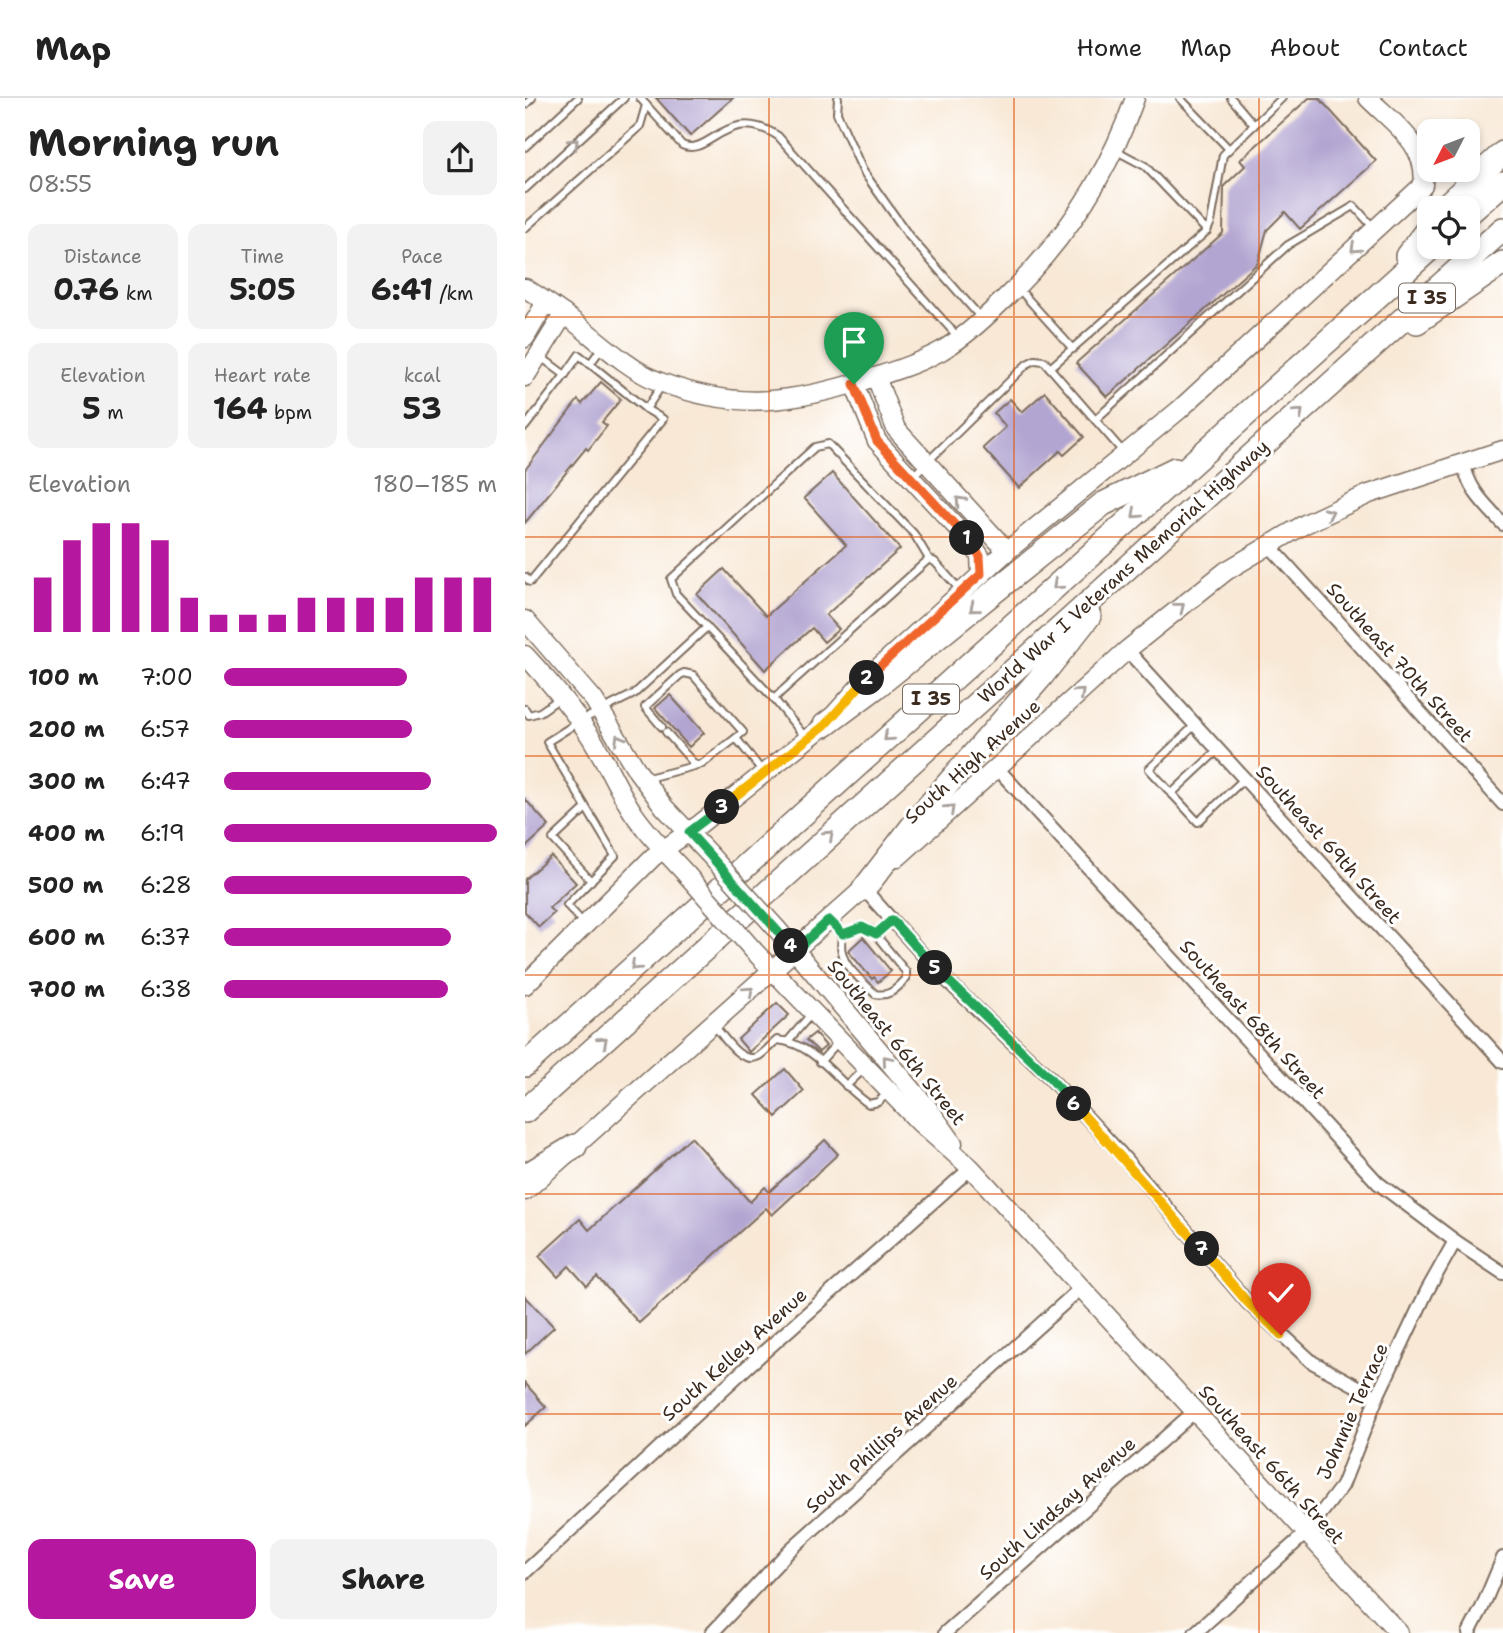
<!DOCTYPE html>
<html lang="en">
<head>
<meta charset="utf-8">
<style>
	body { margin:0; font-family:"Shantell Sans",sans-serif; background:#f2f2f2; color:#222; height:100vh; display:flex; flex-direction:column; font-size:26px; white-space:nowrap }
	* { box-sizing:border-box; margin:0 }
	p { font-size:23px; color:#767676 }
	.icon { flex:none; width:38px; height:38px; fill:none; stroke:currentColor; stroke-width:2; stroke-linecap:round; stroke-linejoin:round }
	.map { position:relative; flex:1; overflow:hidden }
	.details { display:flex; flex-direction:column; background:#fff; width:525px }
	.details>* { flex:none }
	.needle { width:46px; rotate:228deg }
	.controls { position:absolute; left:892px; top:21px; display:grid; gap:14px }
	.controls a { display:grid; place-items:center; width:63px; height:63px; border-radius:14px; background:#fff; box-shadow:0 4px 10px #0003; font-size:35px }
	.pin { position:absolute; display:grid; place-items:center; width:60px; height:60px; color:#fff; margin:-72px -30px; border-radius:50% 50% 50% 0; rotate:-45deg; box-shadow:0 0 7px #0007 }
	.pin .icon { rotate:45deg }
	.km { position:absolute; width:35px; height:35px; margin:-18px; border-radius:50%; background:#222; color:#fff; font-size:19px; line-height:35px; text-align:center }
	.round { display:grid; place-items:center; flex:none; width:74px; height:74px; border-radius:14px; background:#f2f2f2 }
	.overview { display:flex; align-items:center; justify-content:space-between; height:119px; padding:0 28px }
	h1 { font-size:38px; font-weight:700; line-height:52px }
	.stats { display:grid; grid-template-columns:repeat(3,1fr); gap:10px; height:119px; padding:7px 28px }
	.stats div { display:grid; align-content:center; border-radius:14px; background:#f2f2f2; text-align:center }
	.stats b { font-size:30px; font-weight:700 }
	.stats small { font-size:19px; font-weight:400 }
	.stats p { font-size:19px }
	.chart { height:196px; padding:14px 28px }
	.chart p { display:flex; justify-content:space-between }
	.chart svg { width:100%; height:126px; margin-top:7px; stroke:#b5179e; stroke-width:6 }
	.button { display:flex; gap:14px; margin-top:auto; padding:14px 28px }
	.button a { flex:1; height:80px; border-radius:14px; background:#b5179e; color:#fff; font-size:28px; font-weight:700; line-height:80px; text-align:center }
	.button a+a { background:#f2f2f2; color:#222 }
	ul { padding:0 28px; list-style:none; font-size:23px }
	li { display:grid; grid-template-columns:112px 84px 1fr; align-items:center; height:52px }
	li i { height:18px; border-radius:9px; background:#b5179e }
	header { display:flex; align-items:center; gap:42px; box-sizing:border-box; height:98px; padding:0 35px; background:#fff; border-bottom:2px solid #e0e0e0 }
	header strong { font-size:33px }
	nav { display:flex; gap:38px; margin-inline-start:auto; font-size:24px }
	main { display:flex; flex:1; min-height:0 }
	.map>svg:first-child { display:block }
</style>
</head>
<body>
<header>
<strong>Map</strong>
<nav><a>Home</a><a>Map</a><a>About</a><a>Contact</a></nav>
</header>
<main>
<section class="details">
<div class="overview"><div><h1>Morning run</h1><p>08:55</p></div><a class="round"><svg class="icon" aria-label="share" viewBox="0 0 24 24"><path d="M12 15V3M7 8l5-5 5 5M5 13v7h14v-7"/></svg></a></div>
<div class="stats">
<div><p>Distance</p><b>0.76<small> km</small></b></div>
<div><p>Time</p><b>5:05</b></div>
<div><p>Pace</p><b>6:41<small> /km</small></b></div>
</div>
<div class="stats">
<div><p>Elevation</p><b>5<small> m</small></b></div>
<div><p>Heart rate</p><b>164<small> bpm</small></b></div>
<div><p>kcal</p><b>53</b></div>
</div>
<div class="chart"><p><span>Elevation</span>180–185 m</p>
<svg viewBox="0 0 160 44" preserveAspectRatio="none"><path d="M5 44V25M15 44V12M25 44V6M35 44V6M45 44V12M55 44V32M65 44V38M75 44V38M85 44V38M95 44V32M105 44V32M115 44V32M125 44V32M135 44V25M145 44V25M155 44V25"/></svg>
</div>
<ul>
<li><b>100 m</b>7:00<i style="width:67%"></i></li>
<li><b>200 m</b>6:57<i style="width:69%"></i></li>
<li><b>300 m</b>6:47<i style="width:76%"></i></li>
<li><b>400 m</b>6:19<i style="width:100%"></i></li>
<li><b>500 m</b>6:28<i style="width:91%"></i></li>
<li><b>600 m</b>6:37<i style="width:83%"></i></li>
<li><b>700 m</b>6:38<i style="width:82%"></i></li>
</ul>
<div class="button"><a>Save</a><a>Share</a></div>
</section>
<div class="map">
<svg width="978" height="1535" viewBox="0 0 978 1535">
	<rect width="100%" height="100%" fill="#fff"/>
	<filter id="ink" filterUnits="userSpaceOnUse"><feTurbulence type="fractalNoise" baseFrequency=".0143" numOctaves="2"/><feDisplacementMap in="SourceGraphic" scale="14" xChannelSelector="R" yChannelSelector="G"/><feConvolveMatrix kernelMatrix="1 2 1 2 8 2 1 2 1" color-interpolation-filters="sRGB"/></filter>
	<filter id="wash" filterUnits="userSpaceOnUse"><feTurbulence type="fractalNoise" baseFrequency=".00686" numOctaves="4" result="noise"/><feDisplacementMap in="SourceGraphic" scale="28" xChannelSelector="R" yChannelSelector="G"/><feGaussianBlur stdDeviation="1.57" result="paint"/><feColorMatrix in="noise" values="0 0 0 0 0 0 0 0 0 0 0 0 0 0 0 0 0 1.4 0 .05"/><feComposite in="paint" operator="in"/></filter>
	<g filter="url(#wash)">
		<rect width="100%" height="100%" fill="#f8e8d5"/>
		<g id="blocks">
			<!-- building -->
			<g fill="#b2a5d1">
				<polygon points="131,0 208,0 165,38"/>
				<polygon points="784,0 794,0 851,63 775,131 760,114 742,132 733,165 582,299 551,265 698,135 699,88 720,68 715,62"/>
				<polygon points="76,284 96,301 77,324 82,328 63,352 61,350 0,425 0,372 53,302 57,306"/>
				<polygon points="520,294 559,339 539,357 535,353 494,390 458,350 481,329 469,315 485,301 497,314"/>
				<polygon points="307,375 375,451 301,517 314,531 299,544 287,530 240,572 172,496 199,471 241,518 321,447 279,400"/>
				<polygon points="145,597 179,635 164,649 130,610"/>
				<polygon points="0,701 24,728 0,750"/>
				<polygon points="26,758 51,785 24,810 29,815 14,829 0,814 0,781"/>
				<polygon points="338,839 366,873 353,884 349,879 347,881 323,853"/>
				<polygon points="252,905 264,917 224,954 213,941"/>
				<polygon points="290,935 301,948 294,954 281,942"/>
				<polygon points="260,971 279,993 251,1019 231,997"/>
				<polygon points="166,1039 225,1104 240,1089 244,1094 300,1042 313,1056 247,1117 241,1110 114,1225 72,1179 62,1188 44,1168 33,1179 14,1158 55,1121 64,1132"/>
				<polygon points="0,1198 29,1229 0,1256"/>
				<polygon points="0,1285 21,1309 0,1328"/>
			</g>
		</g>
	</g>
	<g filter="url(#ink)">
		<use href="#blocks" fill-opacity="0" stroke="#7d6c5e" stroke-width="2"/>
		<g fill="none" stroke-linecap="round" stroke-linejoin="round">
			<defs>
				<g id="lane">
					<path d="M115 0 157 47C184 60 202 5 253 38L433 239"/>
					<polyline points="313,0 312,15 338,73 384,138 456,220"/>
					<polyline points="655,0 704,51"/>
					<polyline points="706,0 729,27"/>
					<polyline points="0,7 7,0"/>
					<polyline points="0,49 53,0"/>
					<polyline points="590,52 620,68 682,133"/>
					<polyline points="0,91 99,0"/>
					<polyline points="0,130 115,28 121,7"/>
					<polyline points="493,190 548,251"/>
					<polyline points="65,266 78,248"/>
					<polyline points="525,270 682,133 686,124 698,57 757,0"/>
					<polyline points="121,311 137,287"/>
					<polyline points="570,322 763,147 829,108 849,130"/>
					<polyline points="0,329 40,277 16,259"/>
					<polyline points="387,379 502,266 510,262 519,263 599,355"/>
					<polyline points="0,479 5,484 138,321 121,311 54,257 40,277"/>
					<polyline points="249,601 151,496 146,481 290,349 303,346 389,436 404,461"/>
					<polyline points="0,611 4,617 15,614 35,600"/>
					<polyline points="670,627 624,671 673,724 719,681"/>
					<polyline points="137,629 120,609 155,577 159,575 168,577 218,634 211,640"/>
					<polyline points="141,634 171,668"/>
					<polyline points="281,640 249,601 256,594 404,461 410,464 435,492"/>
					<polyline points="119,681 177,666 211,640 238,674"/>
					<polyline points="646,696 693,652"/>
					<polyline points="60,711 28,741 66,783"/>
					<polyline points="59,826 42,807 90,758 22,644 55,623 109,596 182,529"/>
					<path d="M337 829 347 832 381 874V881C371 891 365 899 350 896 333 878 309 863 318 836Z"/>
					<polyline points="351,836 367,822"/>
					<path d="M189 927C199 939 216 968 234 958 240 954 246 947 252 942 291 945 313 986 344 1006L353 1004 363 995"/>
					<polyline points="263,943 287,915"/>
					<polyline points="295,964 314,943"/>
					<polyline points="321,988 340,970"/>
				</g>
				<g id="street">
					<path d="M938 364C944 393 959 405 978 426"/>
					<polyline points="744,447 978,706"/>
					<polyline points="602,552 978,964"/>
					<polyline points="471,669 853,1085 930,1143 978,1175"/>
					<polyline points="339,791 415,876 524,979 594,1054 723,1205 787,1264 852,1299"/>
					<polyline points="0,1474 222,1269 446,1070"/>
					<polyline points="187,1535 265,1452 557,1189"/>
					<polyline points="420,1535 670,1313"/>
					<polyline points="670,1535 781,1435 817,1388 852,1299 902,1193 930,1143"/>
					<polyline points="944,1535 957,1510 978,1460"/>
				</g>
				<g id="secondary">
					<path d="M0 190C18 201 35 213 52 226 76 245 106 273 135 284 205 310 256 307 327 286 357 277 388 268 416 253 438 240 456 224 474 206 535 149 582 80 610 0"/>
					<polyline points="0,240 21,204"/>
					<polyline points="0,279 39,216"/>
					<polyline points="351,279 371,331 482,453"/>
					<polyline points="329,286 352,343 447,446 455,458 456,476"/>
					<polyline points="0,522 69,602 113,674 139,709 183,755"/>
					<path d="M0 557C24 583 47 610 67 641 82 665 93 692 109 716 124 738 144 757 162 777"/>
					<polyline points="373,759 602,552 701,473 780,426 844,396 978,352"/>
					<polyline points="252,831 406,1014 428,1045"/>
					<polyline points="229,853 395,1025 446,1070 874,1535"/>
					<path d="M0 887 128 759 175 726 300 627 342 580 482 453 654 312 898 87C904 48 868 25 843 0"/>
					<polyline points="0,1093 347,783"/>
				</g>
				<g id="highway">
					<polyline points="918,110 978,55"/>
					<polyline points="943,116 978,85"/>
					<polyline points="882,158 905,128"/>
					<polyline points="892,224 978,165"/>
					<polyline points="300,627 351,589 578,406 650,371"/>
					<polyline points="339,791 400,712 515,580 564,518"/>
					<polyline points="0,967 907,149"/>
					<polyline points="0,1013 978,131"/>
					<polyline points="0,1078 50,1048"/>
				</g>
			</defs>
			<!-- lane casing -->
			<use href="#lane" stroke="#7d6c5e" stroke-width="10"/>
			<!-- street casing -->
			<use href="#street" stroke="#7d6c5e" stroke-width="16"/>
			<!-- secondary casing -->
			<use href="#secondary" stroke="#7d6c5e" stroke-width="21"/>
			<!-- highway casing -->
			<use href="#highway" stroke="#7d6c5e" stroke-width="26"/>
			<!-- lane -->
			<use href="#lane" stroke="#fff" stroke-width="6"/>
			<!-- street -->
			<use href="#street" stroke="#fff" stroke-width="12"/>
			<!-- secondary -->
			<use href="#secondary" stroke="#fff" stroke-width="18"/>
			<!-- highway -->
			<use href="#highway" stroke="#fff" stroke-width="23"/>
			<defs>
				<g id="secondary-bridge">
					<polyline points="183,755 252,831"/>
					<polyline points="162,777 229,853"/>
				</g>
			</defs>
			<!-- secondary-bridge casing -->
			<use href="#secondary-bridge" stroke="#7d6c5e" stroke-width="21" stroke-linecap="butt"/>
			<!-- secondary-bridge -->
			<use href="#secondary-bridge" stroke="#fff" stroke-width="18"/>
		</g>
		<!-- one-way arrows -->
		<defs><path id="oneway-chevron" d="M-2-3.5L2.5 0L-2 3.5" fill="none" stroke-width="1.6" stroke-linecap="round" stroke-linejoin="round" transform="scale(1.75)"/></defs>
		<g stroke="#a79f9a">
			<use href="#oneway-chevron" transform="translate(49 45) rotate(-43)"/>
			<use href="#oneway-chevron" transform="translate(830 150) rotate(137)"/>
			<use href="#oneway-chevron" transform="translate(774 315) rotate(-42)"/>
			<use href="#oneway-chevron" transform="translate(435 403) rotate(-133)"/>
			<use href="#oneway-chevron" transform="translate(804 415) rotate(-25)"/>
			<use href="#oneway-chevron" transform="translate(611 416) rotate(138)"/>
			<use href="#oneway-chevron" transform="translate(532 487) rotate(138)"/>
			<use href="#oneway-chevron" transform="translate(655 509) rotate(-38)"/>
			<use href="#oneway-chevron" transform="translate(449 510) rotate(141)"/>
			<use href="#oneway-chevron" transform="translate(555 595) rotate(-42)"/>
			<use href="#oneway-chevron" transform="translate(363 639) rotate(138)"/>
			<use href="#oneway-chevron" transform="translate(94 641) rotate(-121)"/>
			<use href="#oneway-chevron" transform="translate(425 711) rotate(-43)"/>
			<use href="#oneway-chevron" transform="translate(304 737) rotate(-42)"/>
			<use href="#oneway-chevron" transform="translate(110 868) rotate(138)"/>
			<use href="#oneway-chevron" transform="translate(224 893) rotate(-42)"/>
			<use href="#oneway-chevron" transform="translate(78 943) rotate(-42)"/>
			<use href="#oneway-chevron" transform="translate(362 962) rotate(-130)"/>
		</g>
	</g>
	<g fill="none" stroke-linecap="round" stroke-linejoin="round" filter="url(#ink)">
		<defs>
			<polyline id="split-1" points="329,286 352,343 442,440"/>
			<polyline id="split-2" points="342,580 456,476 455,458 442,440"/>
			<polyline id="split-3" points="197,709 300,627 342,580"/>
			<polyline id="split-4" points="197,709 164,734 266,848"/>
			<polyline id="split-5" points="266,848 270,853 304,822 318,836 337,829 351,836 367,822 410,870"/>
			<polyline id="split-6" points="410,870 524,979 549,1006"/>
			<polyline id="split-7" points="549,1006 677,1151"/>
			<polyline id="split-8" points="677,1151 723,1205 756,1237"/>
		</defs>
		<!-- split-1 casing -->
		<use href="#split-1" stroke="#fff" stroke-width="14"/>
		<!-- split-2 casing -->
		<use href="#split-2" stroke="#fff" stroke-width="14"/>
		<!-- split-3 casing -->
		<use href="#split-3" stroke="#fff" stroke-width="14"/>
		<!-- split-4 casing -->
		<use href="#split-4" stroke="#fff" stroke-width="14"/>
		<!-- split-5 casing -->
		<use href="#split-5" stroke="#fff" stroke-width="14"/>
		<!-- split-6 casing -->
		<use href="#split-6" stroke="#fff" stroke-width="14"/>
		<!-- split-7 casing -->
		<use href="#split-7" stroke="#fff" stroke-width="14"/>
		<!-- split-8 casing -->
		<use href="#split-8" stroke="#fff" stroke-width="14"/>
		<!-- split-1 -->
		<use href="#split-1" stroke="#f0652b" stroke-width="9"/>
		<!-- split-2 -->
		<use href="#split-2" stroke="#f0652b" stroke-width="9"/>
		<!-- split-3 -->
		<use href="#split-3" stroke="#f5b400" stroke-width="9"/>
		<!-- split-4 -->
		<use href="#split-4" stroke="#22a559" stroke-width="9"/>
		<!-- split-5 -->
		<use href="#split-5" stroke="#22a559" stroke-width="9"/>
		<!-- split-6 -->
		<use href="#split-6" stroke="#22a559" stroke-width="9"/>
		<!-- split-7 -->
		<use href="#split-7" stroke="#f5b400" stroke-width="9"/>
		<!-- split-8 -->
		<use href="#split-8" stroke="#f5b400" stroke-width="9"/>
	</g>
	<!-- grid -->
	<path fill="none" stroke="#df570d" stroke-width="2" stroke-opacity="0.55" d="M244 0V1535M489 0V1535M734 0V1535M0 219H978M0 439H978M0 658H978M0 877H978M0 1096H978M0 1316H978"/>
	<g text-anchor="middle" stroke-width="6" stroke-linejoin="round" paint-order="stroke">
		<!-- shield labels -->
		<g fill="#fff" stroke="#766a62" stroke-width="2">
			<rect x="874" y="185.5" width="56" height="29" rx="5"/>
			<rect x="378" y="586.5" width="56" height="29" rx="5"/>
		</g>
		<g font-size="18" font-weight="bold" fill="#3b2a1e">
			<text x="902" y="206">I 35</text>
			<text x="406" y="607">I 35</text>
		</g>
		<!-- street labels -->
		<g font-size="19" fill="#3b2a1e" stroke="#fff">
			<text transform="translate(598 473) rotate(-42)" y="7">World War I Veterans Memorial Highway</text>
			<text transform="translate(875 564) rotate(48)" y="7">Southeast 70th Street</text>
			<text transform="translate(447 663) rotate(-42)" y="7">South High Avenue</text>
			<text transform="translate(804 746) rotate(48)" y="7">Southeast 69th Street</text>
			<text transform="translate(728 921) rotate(48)" y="7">Southeast 68th Street</text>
			<text transform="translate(372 944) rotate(51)" y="7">Southeast 66th Street</text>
			<text transform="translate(209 1256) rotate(-42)" y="7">South Kelley Avenue</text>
			<text transform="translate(827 1313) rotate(-66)" y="7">Johnnie Terrace</text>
			<text transform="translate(356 1345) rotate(-42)" y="7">South Phillips Avenue</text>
			<text transform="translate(747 1366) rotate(48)" y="7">Southeast 66th Street</text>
			<text transform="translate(532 1410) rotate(-42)" y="7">South Lindsay Avenue</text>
		</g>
	</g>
</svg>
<div class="controls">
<a><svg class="needle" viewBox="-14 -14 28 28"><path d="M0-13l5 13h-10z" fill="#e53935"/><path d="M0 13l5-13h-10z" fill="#767676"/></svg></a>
<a><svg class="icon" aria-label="locate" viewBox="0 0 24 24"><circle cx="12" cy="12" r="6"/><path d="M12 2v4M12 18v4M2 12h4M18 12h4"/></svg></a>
</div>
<div class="pin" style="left:329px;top:286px;background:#1e9e55"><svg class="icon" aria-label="arrive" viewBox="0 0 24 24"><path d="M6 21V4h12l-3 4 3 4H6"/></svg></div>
<div class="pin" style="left:756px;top:1237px;background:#d93025"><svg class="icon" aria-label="check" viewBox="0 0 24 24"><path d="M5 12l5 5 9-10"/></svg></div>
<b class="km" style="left:442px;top:440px">1</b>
<b class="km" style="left:342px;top:580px">2</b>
<b class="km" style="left:197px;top:709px">3</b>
<b class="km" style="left:266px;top:848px">4</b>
<b class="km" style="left:410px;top:870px">5</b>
<b class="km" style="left:549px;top:1006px">6</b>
<b class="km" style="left:677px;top:1151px">7</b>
</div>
</main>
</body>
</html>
